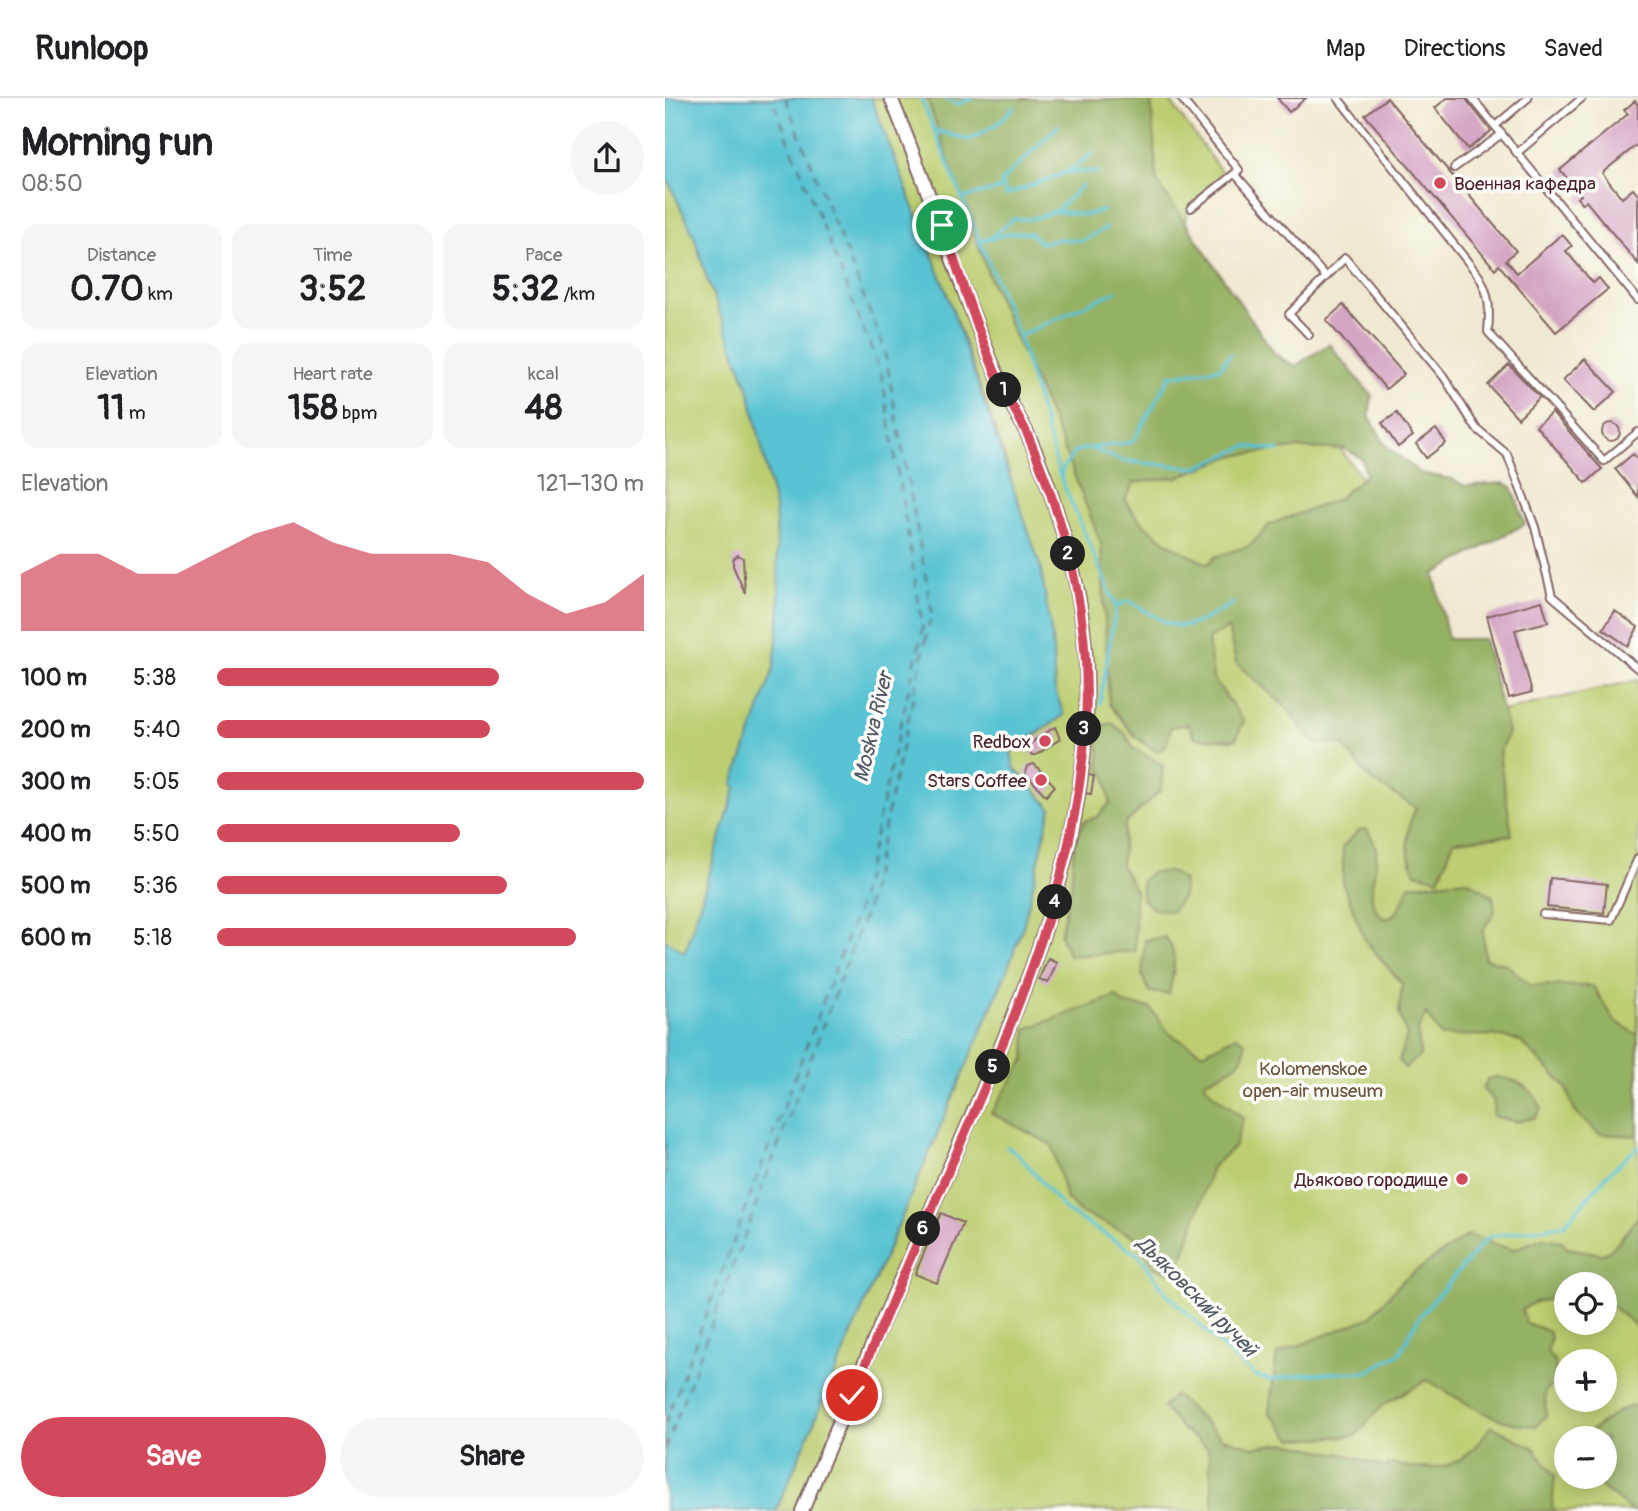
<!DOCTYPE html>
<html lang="en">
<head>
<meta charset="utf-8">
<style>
	body { margin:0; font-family:Pangolin,sans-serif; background:#f6f6f6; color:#202124; height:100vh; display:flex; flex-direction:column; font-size:26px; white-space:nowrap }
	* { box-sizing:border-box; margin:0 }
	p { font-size:23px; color:#757577 }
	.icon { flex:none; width:38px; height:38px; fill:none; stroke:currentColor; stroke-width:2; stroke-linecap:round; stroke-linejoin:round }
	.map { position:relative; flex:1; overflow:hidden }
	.panel { display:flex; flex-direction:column; background:#fff; width:665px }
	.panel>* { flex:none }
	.buttons { position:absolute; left:889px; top:1174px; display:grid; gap:14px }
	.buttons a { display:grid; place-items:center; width:63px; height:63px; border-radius:50%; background:#fff; box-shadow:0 4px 18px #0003; font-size:35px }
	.pin { position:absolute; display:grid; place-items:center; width:60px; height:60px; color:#fff; margin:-30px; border:4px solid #fff; border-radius:50%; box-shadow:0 2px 7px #0007 }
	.km { position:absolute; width:35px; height:35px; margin:-18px; border-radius:50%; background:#222; color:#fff; font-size:19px; line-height:35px; text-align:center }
	.round { display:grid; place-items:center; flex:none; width:74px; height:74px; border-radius:37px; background:#f6f6f6 }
	.headline { display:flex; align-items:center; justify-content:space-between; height:119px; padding:0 21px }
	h1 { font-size:38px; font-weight:700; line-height:52px }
	.stats { display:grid; grid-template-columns:repeat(3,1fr); gap:10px; height:119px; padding:7px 21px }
	.stats div { display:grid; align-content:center; border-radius:18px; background:#f6f6f6; text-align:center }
	.stats b { font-size:35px; font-weight:700 }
	.stats small { font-size:19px; font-weight:400 }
	.stats p { font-size:19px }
	.chart { height:196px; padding:14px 21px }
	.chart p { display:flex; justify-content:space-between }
	.chart svg { width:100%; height:126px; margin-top:7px; fill:#d1495b; opacity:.7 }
	.action { display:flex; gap:14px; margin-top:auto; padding:14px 21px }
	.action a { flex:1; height:80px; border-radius:42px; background:#d1495b; color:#fff; font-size:28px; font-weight:700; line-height:80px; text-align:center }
	.action a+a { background:#f6f6f6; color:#202124 }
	ul { padding:0 21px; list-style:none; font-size:23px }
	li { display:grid; grid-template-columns:112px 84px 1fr; align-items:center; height:52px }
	li i { height:18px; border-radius:9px; background:#d1495b }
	header { display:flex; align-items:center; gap:42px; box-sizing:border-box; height:98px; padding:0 35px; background:#fff; border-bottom:2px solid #e0e0e0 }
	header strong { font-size:33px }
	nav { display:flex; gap:38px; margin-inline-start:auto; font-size:24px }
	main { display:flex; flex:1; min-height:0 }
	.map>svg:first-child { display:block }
</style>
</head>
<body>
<header>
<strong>Runloop</strong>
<nav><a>Map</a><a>Directions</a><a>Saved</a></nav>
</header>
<main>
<section class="panel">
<div class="headline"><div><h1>Morning run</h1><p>08:50</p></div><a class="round"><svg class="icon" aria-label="share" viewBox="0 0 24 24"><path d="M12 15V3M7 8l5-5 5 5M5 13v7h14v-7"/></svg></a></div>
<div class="stats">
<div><p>Distance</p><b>0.70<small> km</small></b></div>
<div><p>Time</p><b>3:52</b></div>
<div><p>Pace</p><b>5:32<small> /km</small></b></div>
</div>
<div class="stats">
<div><p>Elevation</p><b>11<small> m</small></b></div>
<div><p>Heart rate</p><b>158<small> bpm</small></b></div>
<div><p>kcal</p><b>48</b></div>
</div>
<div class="chart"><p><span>Elevation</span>121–130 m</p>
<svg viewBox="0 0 160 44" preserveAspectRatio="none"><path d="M0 44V24L10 17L20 17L30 24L40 24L50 17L60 10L70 6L80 13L90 17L100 17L110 17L120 20L130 31L140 38L150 34L160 24V44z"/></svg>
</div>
<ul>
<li><b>100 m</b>5:38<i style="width:66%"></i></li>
<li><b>200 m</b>5:40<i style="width:64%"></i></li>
<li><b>300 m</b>5:05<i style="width:100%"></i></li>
<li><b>400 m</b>5:50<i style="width:57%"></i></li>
<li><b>500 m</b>5:36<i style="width:68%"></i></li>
<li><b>600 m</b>5:18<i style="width:84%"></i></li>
</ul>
<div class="action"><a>Save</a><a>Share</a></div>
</section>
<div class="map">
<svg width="973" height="1413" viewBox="0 0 973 1413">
	<rect width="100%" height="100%" fill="#fdfcf7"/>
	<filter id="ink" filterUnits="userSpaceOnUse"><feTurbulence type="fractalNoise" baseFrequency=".0143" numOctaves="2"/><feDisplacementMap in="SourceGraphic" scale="14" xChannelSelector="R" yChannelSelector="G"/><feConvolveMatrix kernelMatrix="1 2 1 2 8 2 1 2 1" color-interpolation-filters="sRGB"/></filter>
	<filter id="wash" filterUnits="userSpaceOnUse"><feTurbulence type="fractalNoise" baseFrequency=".00686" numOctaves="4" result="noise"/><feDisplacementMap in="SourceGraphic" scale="28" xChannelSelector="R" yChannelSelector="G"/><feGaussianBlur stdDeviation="1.57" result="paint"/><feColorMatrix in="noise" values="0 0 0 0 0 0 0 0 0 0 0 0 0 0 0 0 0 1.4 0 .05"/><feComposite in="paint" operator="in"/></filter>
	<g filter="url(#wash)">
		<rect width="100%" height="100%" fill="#f0e9d1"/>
		<!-- green -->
		<g fill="#bcce71" stroke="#83764e" stroke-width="2" fill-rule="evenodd">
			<path d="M206 0 486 2 481 0H503L560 79 523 110 521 125 622 279 758 462 785 580 820 617 973 582V1413H111L341 875 359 825 386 710 349 670 346 654 399 617 390 592 387 539 339 356 279 187ZM901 1186H940V1225H901ZM901 1264H940V1302H901ZM901 1340H940V1379H901Z"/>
			<polygon points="0,76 30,140 41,178 84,292 110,409 114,450 115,513 109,570 20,855 0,842"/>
		</g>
		<!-- forest -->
		<g fill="#95b163" stroke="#706847" stroke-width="2" fill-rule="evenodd">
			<path d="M262 0 486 2 492 84 610 256 630 268 664 246 707 298 704 317 720 347 755 375 787 381 800 388 837 385 847 389 860 426 769 476 783 541H819L843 634 834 656 847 737 789 743 774 781 750 775C740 752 740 732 751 710L705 681 677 646H650L621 609 571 565 563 530 543 541 548 580 579 623 570 642 530 640 523 626 506 629 500 650 490 653 471 639 444 606 436 445 390 328 327 187ZM630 350 680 351 697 361 701 377 671 402 605 426 586 447 550 459 543 466C513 453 477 433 460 402L469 385 513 379 567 358Z"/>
			<polygon points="447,625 460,635 468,650 498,667 496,692 460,726 456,767 470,792 470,853 404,858 395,837 406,787 409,749 419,723 432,719 445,705 441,678 435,672 433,628"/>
			<path d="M702 731C704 736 708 741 710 747 717 772 693 801 720 821 734 818 739 800 744 787L802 782 828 798 830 813 818 832 820 861 841 866 865 887 928 888 950 923 973 937V1038L934 1036 910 1014 901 989 855 943 827 937 776 938 761 915 753 932 755 957 740 970 734 962 742 938 734 915 737 886 700 842 678 786V748L695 732Z"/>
			<polygon points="486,774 507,774 519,783 518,798 507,813 489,811 477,801 477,783"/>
			<path d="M500 839C515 857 508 874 504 896L485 894 477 878 480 842Z"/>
			<path d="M451 898 459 906 485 910 505 936 538 955 571 938 580 944C581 971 558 973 539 984 547 1000 565 1006 578 1020L570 1048 547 1069 518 1159 504 1174 490 1170 468 1138 414 1114 401 1100 387 1047 326 1015 360 961 361 931Z"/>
			<path d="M831 979C854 981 867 990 877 1011L869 1020 850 1024 828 1018 829 1003 818 991 823 981Z"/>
			<path d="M973 1119V1230L940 1202V1186H901V1189H895L887 1201 870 1204 857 1212 861 1225 883 1233 886 1239 882 1254 889 1262 894 1283 880 1293 881 1318 871 1328C830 1328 796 1301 762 1282L718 1307 690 1338 627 1341 604 1314 612 1256 704 1220 738 1182 803 1137 848 1152 877 1140 897 1143 902 1150 938 1156 946 1152Z"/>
			<path d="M510 1297 557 1340 588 1349 620 1345 686 1358 722 1370 723 1366C733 1366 741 1370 750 1370 791 1373 804 1358 826 1328L869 1350 890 1378 887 1408 891 1413H549L543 1350 518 1332 498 1309Z"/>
			<path d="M973 1307V1413H967L924 1379H940V1340H906C939 1334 940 1312 973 1307Z"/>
		</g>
		<!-- water -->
		<polygon fill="#58c3d2" stroke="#51717e" stroke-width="2" points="0,0 206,0 279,187 375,467 387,539 390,592 399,617 346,654 349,670 386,710 359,825 341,875 111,1413 0,1413 0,842 20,854 71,689 68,686 109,570 115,513 110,409 84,292 41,178 30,140 0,76"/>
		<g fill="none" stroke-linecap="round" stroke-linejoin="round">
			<!-- stream -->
			<g stroke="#58c3d2" stroke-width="3.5">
				<polyline points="256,0 354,239 396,381 451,508 435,605"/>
				<polyline points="278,0 292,6 308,0"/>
				<polyline points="270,32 304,42 332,26 349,9"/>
				<polyline points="403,74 427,56"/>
				<polyline points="338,90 336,84 393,28"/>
				<polyline points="298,100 338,90 341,97 402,74 434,74"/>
				<polyline points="391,113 417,88"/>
				<polyline points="326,139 348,121 366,121 391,113 421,117 438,112"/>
				<polyline points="315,143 347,135 365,135 376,145 393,141 417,143 441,130"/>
				<polyline points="354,238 451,193"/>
				<polyline points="426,350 468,344 505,278 555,270 565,256"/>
				<polyline points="396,379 398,370 410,353 425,350 457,363 531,370 582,348 614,353"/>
				<path d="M451 508 464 503C517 535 514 537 568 505"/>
				<polyline points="342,1049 354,1057 400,1112 474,1157 501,1195 567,1258 591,1278 606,1282 643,1276 702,1274 735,1255 754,1219 823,1139 899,1127 942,1077 973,1049"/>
			</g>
			<!-- ferry -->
			<g stroke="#4f5865" stroke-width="2" stroke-dasharray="9 7" stroke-linecap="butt">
				<polyline points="0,1326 193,810 258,530 217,278 107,0"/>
				<polyline points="0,1351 201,812 267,514 219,250 120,0"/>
			</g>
		</g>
		<g id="blocks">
			<!-- building -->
			<g fill="#d4a6c4">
				<polygon points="612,0 641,0 624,14"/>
				<polygon points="722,0 851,153 841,162 852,175 897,136 907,148 901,153 928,185 934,180 943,191 891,234 834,167 830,171 700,17"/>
				<polygon points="782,0 800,0 826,33 803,51 770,10"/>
				<polygon points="970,3 973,7 973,46 937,75 957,100 968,91 973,97 973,166 921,103 917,106 912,100 916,97 895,72 963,16 959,12"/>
				<polygon points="678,207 739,276 721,291 661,222"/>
				<polygon points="920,261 951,294 929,314 898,282"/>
				<polygon points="844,267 875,299 853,320 823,287"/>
				<polygon points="887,314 937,371 921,385 871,328"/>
				<polygon points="732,315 748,338 733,349 717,325"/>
				<circle cx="946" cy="334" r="9"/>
				<polygon points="771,331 781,345 761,360 751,346"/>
				<polygon points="968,356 973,361 973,399 950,371"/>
				<polygon points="73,457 78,460 80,495 68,468 68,461"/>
				<polygon points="877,503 883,524 850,532 867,594 844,600 822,518"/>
				<polygon points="950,513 973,529 963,548 938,531"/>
				<polygon points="390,629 395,641 371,657 366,657 364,646"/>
				<polygon points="369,666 390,688 381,698 360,675 362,668"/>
				<polygon points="422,677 429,678 426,696 419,695"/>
				<polygon points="885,780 942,786 939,815 882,809"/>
				<polygon points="383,860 392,864 383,885 374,881"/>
				<polygon points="276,1115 298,1125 272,1185 250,1176"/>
			</g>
		</g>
	</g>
	<g filter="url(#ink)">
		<use href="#blocks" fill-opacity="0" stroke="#846665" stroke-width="2"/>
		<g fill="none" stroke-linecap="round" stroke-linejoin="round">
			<defs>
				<g id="lane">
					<polyline points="516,0 574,72 526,110"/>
					<path d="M673 0 814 178C825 197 825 212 823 234L939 363 973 334"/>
					<polyline points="807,0 973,202"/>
					<polyline points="830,28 863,0"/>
					<polyline points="852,55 917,0"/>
					<polyline points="789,70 837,36"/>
					<polyline points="570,76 660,178"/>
					<polyline points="644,237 624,216 680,160 779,279 811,330 842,356 870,429 887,498 973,571"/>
					<polyline points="878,816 946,822 973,760"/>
				</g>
				<path id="street" d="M137 1413C185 1297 236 1181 286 1066 362 890 447 706 415 508 407 458 384 382 362 335 353 317 342 300 334 282 295 189 265 93 226 0"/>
			</defs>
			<!-- lane casing -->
			<use href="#lane" stroke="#846665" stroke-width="10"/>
			<!-- street casing -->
			<use href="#street" stroke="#846665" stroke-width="16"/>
			<!-- lane -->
			<use href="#lane" stroke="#fff" stroke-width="6"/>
			<!-- street -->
			<use href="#street" stroke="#fff" stroke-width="12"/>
		</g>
	</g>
	<g fill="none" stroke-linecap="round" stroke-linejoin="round" filter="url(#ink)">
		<defs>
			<path id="route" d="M187 1297C221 1219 253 1140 288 1063 366 883 452 689 411 488 401 438 384 387 364 340 356 321 344 304 335 285 312 234 296 179 277 127"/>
		</defs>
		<!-- route casing -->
		<use href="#route" stroke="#fff" stroke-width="14"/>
		<!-- route -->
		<use href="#route" stroke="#d1495b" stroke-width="9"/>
	</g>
	<!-- markers -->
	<g fill="#d1495b" stroke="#fdfcf7" stroke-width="2.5">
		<circle cx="775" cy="85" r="7"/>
		<circle cx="380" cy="643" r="7"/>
		<circle cx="376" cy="682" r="7"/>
		<circle cx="797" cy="1081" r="7"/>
	</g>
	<g text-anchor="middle" stroke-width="7" stroke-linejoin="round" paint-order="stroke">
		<!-- poi labels -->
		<g font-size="19" fill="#4a1f2b" stroke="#fdfcf7" text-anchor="end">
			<text x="789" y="92" text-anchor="start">Военная кафедра</text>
			<text x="366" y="650">Redbox</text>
			<text x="362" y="689">Stars Coffee</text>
			<text x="783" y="1088">Дьяково городище</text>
		</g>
		<!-- park labels -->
		<g font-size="19" fill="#6c5440" stroke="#fdfcf7">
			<text x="648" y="977">Kolomenskoe<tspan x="648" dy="22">open-air museum</tspan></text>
		</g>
		<!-- water labels -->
		<g font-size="21" font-style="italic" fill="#4f5865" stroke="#fdfcf7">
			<text transform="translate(208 629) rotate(-77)" y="7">Moskva River</text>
			<text transform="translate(532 1198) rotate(45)" y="7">Дьяковский ручей</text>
		</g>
	</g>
</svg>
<div class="buttons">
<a><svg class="icon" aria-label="locate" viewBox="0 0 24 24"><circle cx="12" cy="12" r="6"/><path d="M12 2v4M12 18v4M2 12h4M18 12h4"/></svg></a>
<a>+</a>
<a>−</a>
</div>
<div class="pin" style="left:277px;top:127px;background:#1e9e55"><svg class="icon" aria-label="arrive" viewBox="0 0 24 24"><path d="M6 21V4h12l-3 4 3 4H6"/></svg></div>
<div class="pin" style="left:187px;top:1297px;background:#d93025"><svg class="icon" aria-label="check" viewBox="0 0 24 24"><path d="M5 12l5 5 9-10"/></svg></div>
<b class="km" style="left:339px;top:292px">1</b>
<b class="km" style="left:403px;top:456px">2</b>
<b class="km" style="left:419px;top:631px">3</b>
<b class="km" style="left:390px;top:804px">4</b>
<b class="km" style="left:328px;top:969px">5</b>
<b class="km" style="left:258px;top:1131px">6</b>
</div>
</main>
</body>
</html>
